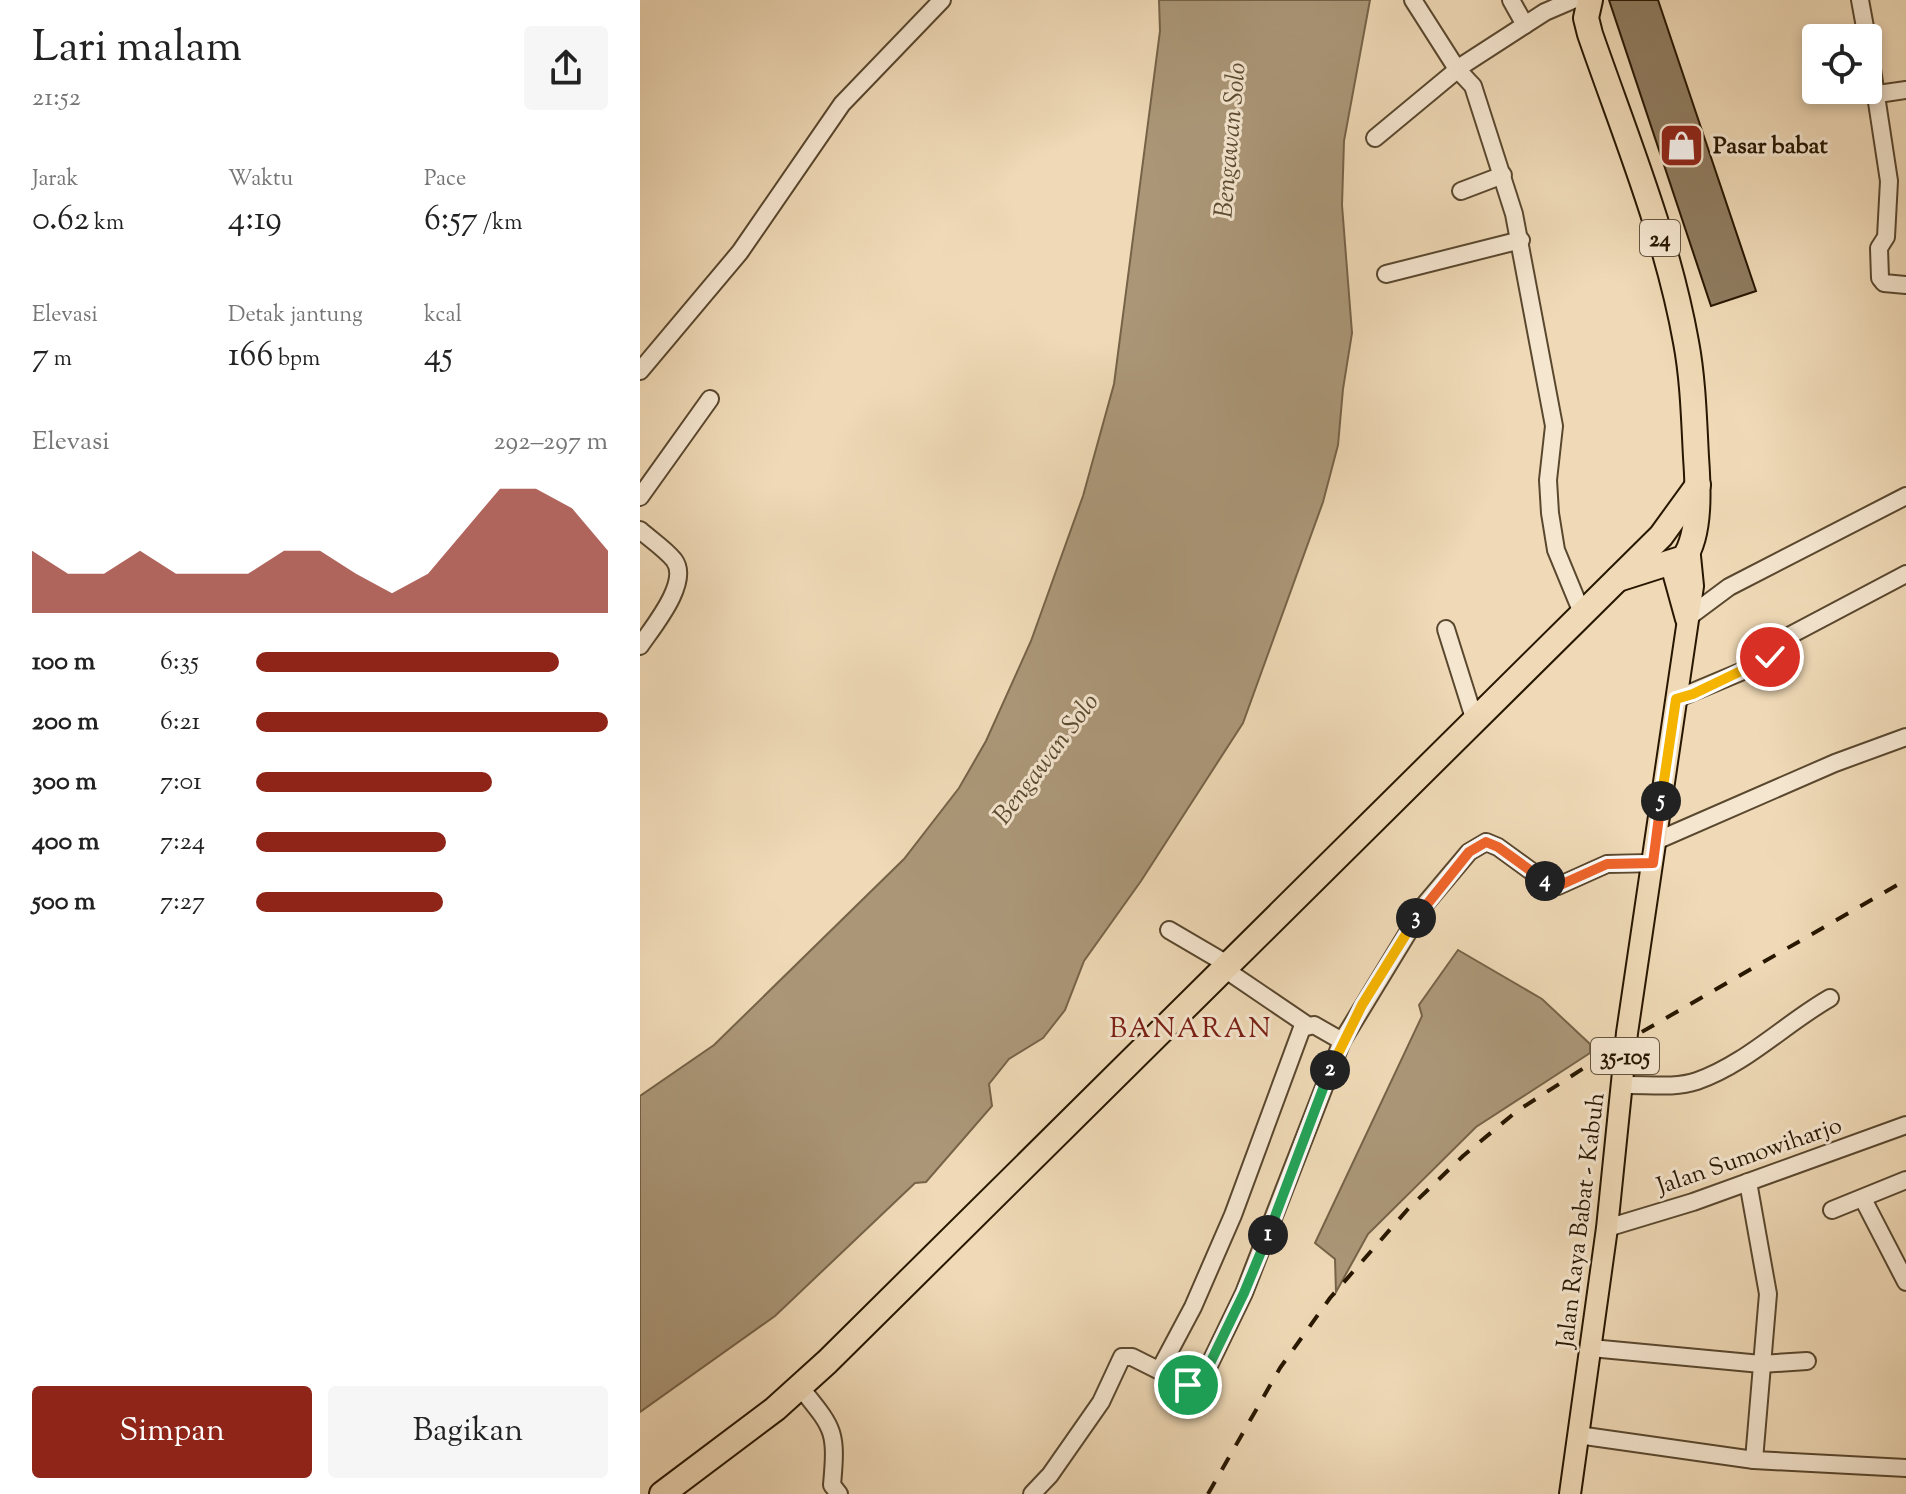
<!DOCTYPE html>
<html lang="id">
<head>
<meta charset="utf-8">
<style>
	body { margin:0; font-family:"Sorts Mill Goudy",serif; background:#f6f6f6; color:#222; height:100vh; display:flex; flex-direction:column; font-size:30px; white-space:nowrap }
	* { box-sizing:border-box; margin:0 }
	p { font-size:26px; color:#767676 }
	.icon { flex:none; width:44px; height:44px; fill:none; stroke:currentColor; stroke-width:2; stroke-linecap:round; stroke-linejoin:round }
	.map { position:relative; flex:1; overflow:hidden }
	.sheet { display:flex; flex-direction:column; background:#fff; width:640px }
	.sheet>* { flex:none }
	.buttons { position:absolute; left:1162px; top:24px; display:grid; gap:16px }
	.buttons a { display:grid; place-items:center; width:80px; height:80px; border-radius:8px; background:#fff; box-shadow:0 4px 12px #0003; font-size:40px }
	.pin { position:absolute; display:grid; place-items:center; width:68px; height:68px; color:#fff; margin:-34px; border:4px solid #fff; border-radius:50%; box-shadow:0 2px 8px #0007 }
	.km { position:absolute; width:40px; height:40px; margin:-20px; border-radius:50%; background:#222; color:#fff; font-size:22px; line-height:40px; text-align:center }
	.round { display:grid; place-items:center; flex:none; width:84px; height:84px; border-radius:8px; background:#f6f6f6 }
	.head { display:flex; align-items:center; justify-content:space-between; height:136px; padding:0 32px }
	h1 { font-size:44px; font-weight:600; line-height:60px }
	.metrics { display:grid; grid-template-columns:repeat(3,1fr); gap:12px; height:136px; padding:8px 32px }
	.metrics div { display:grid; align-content:center }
	.metrics b { font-size:34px; font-weight:600 }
	.metrics small { font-size:22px; font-weight:400 }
	.metrics p { font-size:22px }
	.chart { height:224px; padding:16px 32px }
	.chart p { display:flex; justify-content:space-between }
	.chart svg { width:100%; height:144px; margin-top:8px; fill:#8f2418; opacity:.7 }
	.cta { display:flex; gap:16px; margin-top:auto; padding:16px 32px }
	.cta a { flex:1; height:92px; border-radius:8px; background:#8f2418; color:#fff; font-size:32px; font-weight:600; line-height:92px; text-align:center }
	.cta a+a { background:#f6f6f6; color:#222 }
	ul { padding:0 32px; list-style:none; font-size:26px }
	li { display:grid; grid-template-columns:128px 96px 1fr; align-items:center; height:60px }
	li i { height:20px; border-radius:10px; background:#8f2418 }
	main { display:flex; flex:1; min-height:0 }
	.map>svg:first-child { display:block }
</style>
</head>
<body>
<main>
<section class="sheet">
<div class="head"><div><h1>Lari malam</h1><p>21:52</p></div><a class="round"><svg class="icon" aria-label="share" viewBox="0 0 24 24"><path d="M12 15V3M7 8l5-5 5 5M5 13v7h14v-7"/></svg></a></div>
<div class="metrics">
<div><p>Jarak</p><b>0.62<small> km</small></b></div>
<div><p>Waktu</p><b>4:19</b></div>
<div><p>Pace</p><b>6:57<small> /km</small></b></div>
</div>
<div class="metrics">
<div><p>Elevasi</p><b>7<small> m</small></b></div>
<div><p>Detak jantung</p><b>166<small> bpm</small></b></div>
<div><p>kcal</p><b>45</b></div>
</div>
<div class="chart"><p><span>Elevasi</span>292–297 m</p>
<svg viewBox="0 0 160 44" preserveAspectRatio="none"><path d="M0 44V25L10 32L20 32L30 25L40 32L50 32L60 32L70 25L80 25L90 32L100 38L110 32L120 19L130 6L140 6L150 12L160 25V44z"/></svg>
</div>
<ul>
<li><b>100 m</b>6:35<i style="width:86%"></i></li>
<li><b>200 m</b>6:21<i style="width:100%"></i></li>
<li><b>300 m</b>7:01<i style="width:67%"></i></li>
<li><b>400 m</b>7:24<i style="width:54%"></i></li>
<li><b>500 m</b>7:27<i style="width:53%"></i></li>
</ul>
<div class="cta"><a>Simpan</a><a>Bagikan</a></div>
</section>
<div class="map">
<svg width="1266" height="1494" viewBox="0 0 1266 1494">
	<rect width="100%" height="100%" fill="#efd9b6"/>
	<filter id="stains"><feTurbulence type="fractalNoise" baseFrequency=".0025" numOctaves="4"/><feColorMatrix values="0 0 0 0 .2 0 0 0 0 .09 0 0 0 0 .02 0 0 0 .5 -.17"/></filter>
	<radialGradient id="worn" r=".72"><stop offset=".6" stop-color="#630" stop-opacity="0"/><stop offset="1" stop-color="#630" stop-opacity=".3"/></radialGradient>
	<!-- water -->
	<g fill="#ab9778" stroke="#766348" stroke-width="2">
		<polygon points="519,0 730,0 704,141 702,205 712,333 703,389 698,445 683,502 603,723 501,881 444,961 425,1010 403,1038 369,1059 349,1084 352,1106 286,1182 275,1183 135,1316 0,1412 0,1096 74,1045 264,859 319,788 346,741 391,641 443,496 474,384 520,31"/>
		<polygon points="818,950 902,999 950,1044 950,1053 836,1127 728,1234 696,1292 695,1259 675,1243 782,1016 779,1005"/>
	</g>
	<!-- building -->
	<polygon fill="#8f7b5f" stroke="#271600" stroke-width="2" points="969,0 1018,0 1116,291 1071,306"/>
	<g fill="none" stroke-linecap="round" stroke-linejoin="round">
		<defs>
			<g id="minor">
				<polyline points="773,0 817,69 833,86 874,214 914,426 908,480 910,513 916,550 942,613"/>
				<polyline points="871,0 885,25"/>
				<polyline points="1220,0 1227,38"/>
				<polyline points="1228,43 1249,181 1246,237 1239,248 1240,278 1244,283 1266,285"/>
				<polyline points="1238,94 1266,90"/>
				<polyline points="735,138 823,65 905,12 933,0"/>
				<polyline points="821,191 863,175"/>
				<polyline points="746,274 881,240"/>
				<polyline points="0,371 100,252 202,104 302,0"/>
				<polyline points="0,497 70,399"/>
				<path d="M0 530C10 539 25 549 34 560 51 582 12 628 0 646"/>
				<polyline points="1046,619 1089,587 1266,496"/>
				<polyline points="806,629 834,718"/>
				<polyline points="1036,699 1122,663 1134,654 1143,639 1266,574"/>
				<polyline points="1016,841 1195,763 1266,737"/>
				<polyline points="529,930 587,964"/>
				<polyline points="583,968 667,1025"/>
				<path d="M982 1085C1006 1084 1033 1089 1057 1081 1106 1064 1146 1023 1190 998"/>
				<polyline points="1108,1182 1128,1294 1114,1460"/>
				<polyline points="1223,1199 1266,1282"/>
				<polyline points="1192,1210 1266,1180"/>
				<polyline points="967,1228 1053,1202 1266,1125"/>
				<polyline points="951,1348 1121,1364 1167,1361"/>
				<polyline points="520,1369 553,1307 593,1215 662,1028 674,1025 702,1041 786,903 829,852 846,842 858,847 909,884 918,886 967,864 1013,863"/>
				<path d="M160 1387C194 1429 197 1430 192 1485L199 1494"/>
				<polyline points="938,1435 1114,1460 1266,1468"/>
				<polyline points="392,1494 410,1475 461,1402 482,1357 492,1357 548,1385 560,1384 604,1293 702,1041"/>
			</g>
			<g id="major">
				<polyline points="1030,561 1046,619"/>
				<polyline points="930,1494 967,1228 987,1033 1053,586 1049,546"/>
			</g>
			<g id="highway">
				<path d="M950 0 946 18 950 34C985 135 1027 236 1046 342 1053 379 1054 419 1056 457 1058 485 1061 534 1044 558L978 579"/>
				<polyline points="22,1494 135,1409 187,1362 1021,536 1058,485"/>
			</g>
		</defs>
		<!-- minor casing -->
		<use href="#minor" stroke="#59472e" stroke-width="20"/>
		<!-- major casing -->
		<use href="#major" stroke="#271600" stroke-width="24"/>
		<!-- highway casing -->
		<use href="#highway" stroke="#271600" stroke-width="28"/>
		<!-- minor -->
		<use href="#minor" stroke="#f5e6d0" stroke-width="16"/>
		<!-- major -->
		<use href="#major" stroke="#efd9b6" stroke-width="20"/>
		<!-- highway -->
		<use href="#highway" stroke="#efd9b6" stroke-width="24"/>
		<!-- rail -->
		<polyline stroke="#271600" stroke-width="4" stroke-dasharray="14 14" stroke-linecap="butt" points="568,1494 640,1368 690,1298 768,1209 823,1156 877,1111 986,1041 1266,880"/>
	</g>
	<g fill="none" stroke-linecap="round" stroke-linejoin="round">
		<defs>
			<polyline id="split-1" points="548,1385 560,1384 604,1293 628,1235"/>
			<polyline id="split-2" points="628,1235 690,1070"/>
			<polyline id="split-3" points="690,1070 722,1005 776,918"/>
			<polyline id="split-4" points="776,918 829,852 846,842 858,847 905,881"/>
			<polyline id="split-5" points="905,881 918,886 967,864 1013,863 1021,801"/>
			<polyline id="split-6" points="1021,801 1036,699 1053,694 1130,657"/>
		</defs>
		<!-- split-1 casing -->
		<use href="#split-1" stroke="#fff" stroke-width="16"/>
		<!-- split-2 casing -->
		<use href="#split-2" stroke="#fff" stroke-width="16"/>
		<!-- split-3 casing -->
		<use href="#split-3" stroke="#fff" stroke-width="16"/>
		<!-- split-4 casing -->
		<use href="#split-4" stroke="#fff" stroke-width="16"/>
		<!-- split-5 casing -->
		<use href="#split-5" stroke="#fff" stroke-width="16"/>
		<!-- split-6 casing -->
		<use href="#split-6" stroke="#fff" stroke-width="16"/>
		<!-- split-1 -->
		<use href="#split-1" stroke="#22a559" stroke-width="10"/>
		<!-- split-2 -->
		<use href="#split-2" stroke="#22a559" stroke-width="10"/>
		<!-- split-3 -->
		<use href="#split-3" stroke="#f5b400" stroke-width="10"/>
		<!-- split-4 -->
		<use href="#split-4" stroke="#f0652b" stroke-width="10"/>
		<!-- split-5 -->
		<use href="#split-5" stroke="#f0652b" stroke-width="10"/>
		<!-- split-6 -->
		<use href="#split-6" stroke="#f5b400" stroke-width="10"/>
	</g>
	<!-- icons -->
	<defs>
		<symbol id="shop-square" viewBox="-11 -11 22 22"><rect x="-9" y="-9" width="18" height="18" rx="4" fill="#8f2418" stroke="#f5e6d0"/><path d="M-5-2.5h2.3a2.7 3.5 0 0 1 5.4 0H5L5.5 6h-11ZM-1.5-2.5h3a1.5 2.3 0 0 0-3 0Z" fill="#fff"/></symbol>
	</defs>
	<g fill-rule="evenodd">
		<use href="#shop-square" x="1016" y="120" width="51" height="51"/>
	</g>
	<g text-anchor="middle" stroke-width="6" stroke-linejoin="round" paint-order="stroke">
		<!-- shield labels -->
		<g fill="#f5e6d0" stroke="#65543e" stroke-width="2">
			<rect x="1000" y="220" width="40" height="36" rx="6"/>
			<rect x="951" y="1038" width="68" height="36" rx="6"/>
		</g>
		<g font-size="22" font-weight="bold" fill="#271600">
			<text x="1020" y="246">24</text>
			<text x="985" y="1064">35-105</text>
		</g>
		<!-- poi labels -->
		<g font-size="24" font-weight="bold" fill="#271600" stroke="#f5e6d0" text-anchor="start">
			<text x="1073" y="153">Pasar babat</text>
		</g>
		<!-- street labels -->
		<g font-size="24" fill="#271600" stroke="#f5e6d0">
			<text transform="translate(1109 1155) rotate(-19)" y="8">Jalan Sumowiharjo</text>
			<text transform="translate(940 1220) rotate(-83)" y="8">Jalan Raya Babat - Kabuh</text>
		</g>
		<!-- water labels -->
		<g font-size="26" font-style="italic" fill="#5c4a30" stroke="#f5e6d0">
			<text transform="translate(589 140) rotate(-85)" y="9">Bengawan Solo</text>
			<text transform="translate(405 758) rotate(-53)" y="9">Bengawan Solo</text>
		</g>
		<!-- quarter labels -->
		<g font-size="28" letter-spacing="2" fill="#7a1f14" stroke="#f5e6d0">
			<text x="551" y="1037">BANARAN</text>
		</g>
	</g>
	<rect width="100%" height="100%" filter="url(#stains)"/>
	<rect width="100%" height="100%" fill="url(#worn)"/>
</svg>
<div class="buttons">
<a><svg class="icon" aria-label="locate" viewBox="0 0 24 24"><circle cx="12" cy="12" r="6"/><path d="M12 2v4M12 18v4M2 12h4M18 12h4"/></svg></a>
</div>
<div class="pin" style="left:548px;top:1385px;background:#1e9e55"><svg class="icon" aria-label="arrive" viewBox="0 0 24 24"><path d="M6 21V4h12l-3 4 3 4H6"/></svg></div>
<div class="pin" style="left:1130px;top:657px;background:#d93025"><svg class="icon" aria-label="check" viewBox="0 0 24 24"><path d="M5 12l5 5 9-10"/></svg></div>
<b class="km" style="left:628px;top:1235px">1</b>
<b class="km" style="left:690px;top:1070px">2</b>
<b class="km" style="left:776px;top:918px">3</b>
<b class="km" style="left:905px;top:881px">4</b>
<b class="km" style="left:1021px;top:801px">5</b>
</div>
</main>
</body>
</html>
